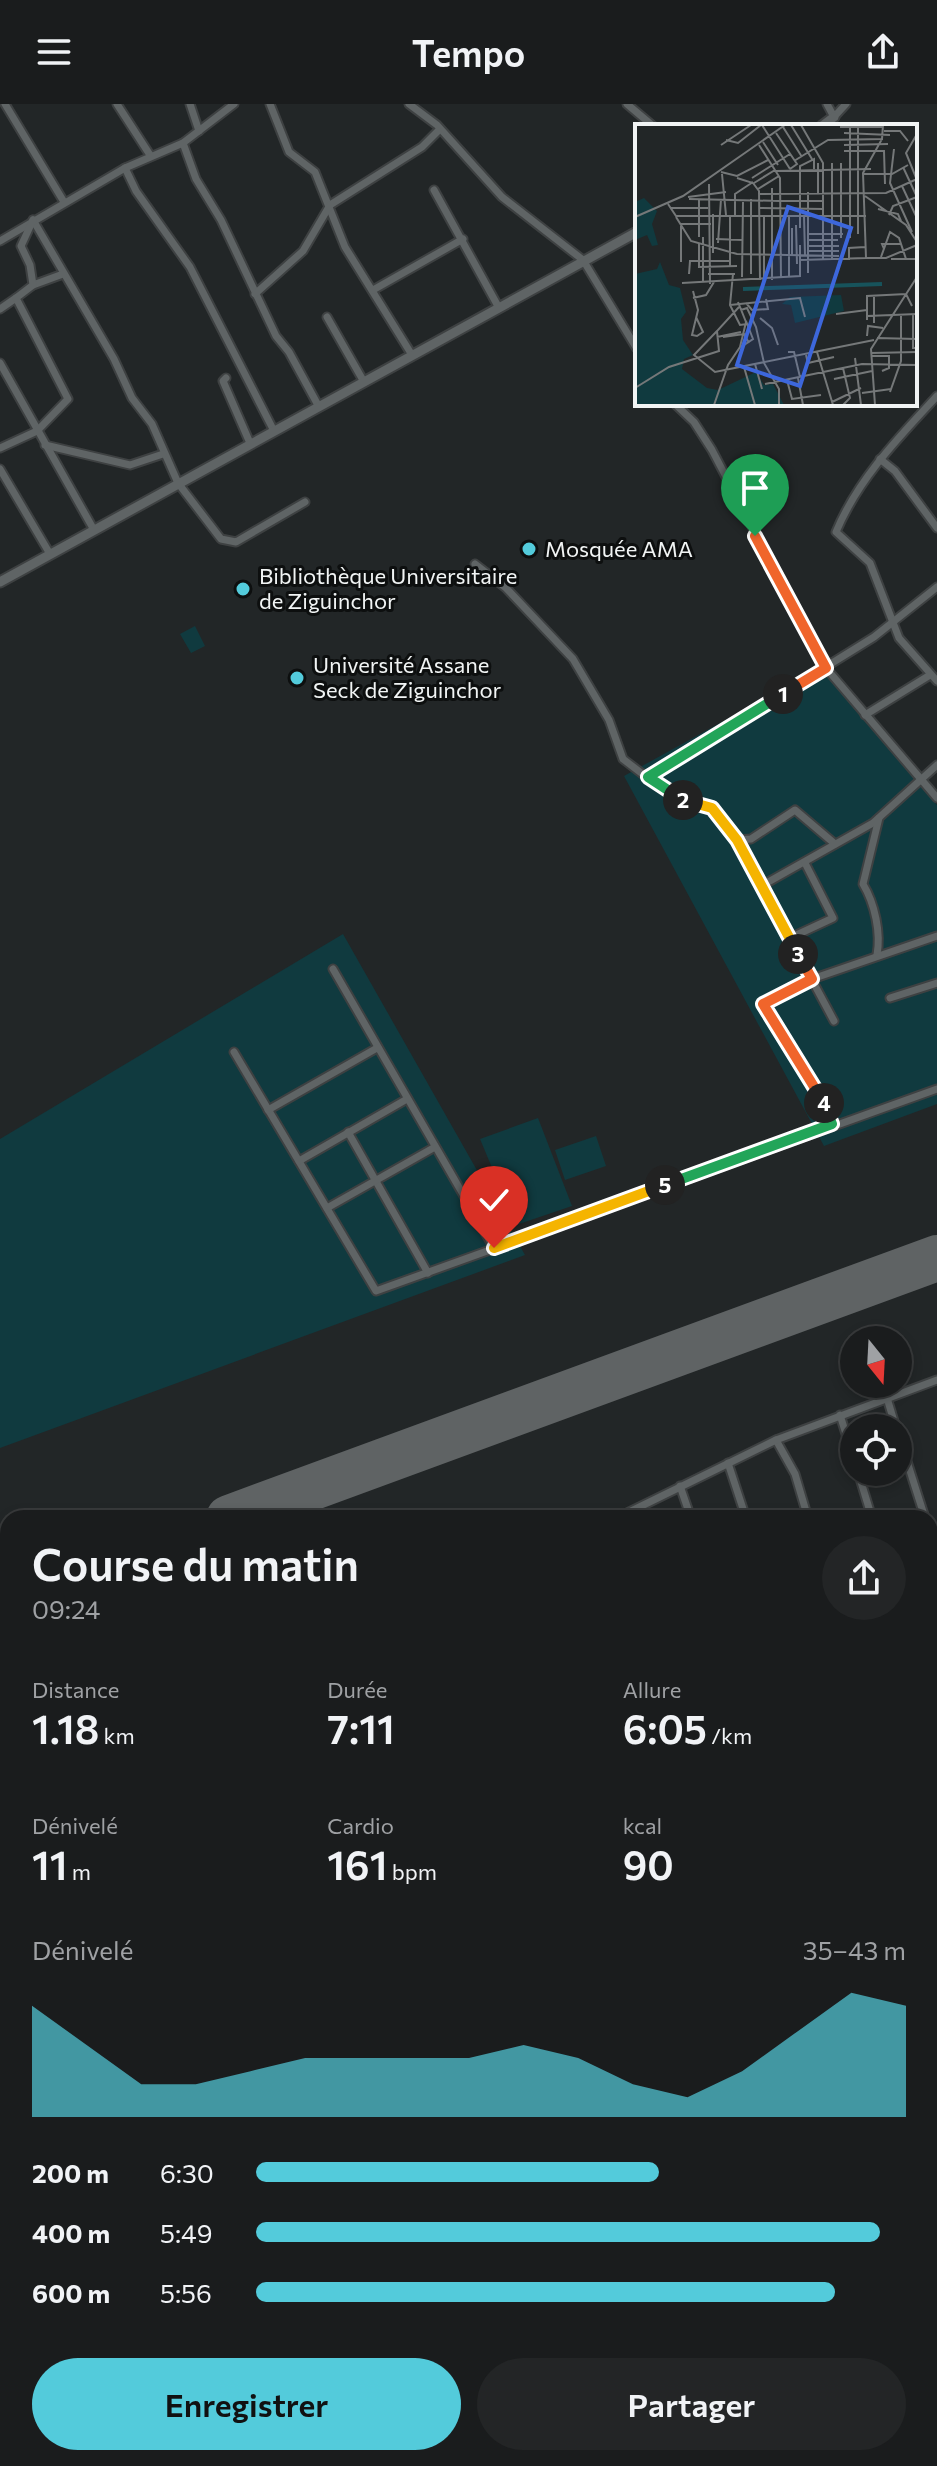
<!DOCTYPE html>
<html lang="fr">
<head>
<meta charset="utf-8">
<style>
	body { margin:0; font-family:Commissioner,sans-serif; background:#232526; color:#f1f3f6; height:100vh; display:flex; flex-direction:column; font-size:30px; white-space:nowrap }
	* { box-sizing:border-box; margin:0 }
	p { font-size:26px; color:#9fa1a4 }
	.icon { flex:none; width:44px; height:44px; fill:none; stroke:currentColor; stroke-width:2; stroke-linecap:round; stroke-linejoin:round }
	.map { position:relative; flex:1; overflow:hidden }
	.drawer { position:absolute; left:0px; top:1406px; width:938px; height:956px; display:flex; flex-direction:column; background:#1a1c1d; border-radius:24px 24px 0 0; box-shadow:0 4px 12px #0003,0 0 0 2px #383a3b }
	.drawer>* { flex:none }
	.needle { width:52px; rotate:162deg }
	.controls { position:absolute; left:840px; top:1222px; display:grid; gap:16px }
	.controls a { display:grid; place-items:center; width:72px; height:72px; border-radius:50%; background:#1a1c1d; box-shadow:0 4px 12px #0003,0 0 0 2px #383a3b; font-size:40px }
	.pin { position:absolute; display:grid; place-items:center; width:68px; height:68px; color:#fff; margin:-82px -34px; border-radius:50% 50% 50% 0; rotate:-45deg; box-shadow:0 0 8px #0007 }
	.pin .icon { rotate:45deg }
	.km { position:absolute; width:40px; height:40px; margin:-20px; border-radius:50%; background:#222; color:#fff; font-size:22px; line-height:40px; text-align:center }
	.round { display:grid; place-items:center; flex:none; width:84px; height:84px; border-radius:42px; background:#232526 }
	.head { display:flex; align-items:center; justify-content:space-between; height:136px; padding:0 32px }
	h1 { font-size:44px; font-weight:600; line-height:60px }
	.figures { display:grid; grid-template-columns:repeat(3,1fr); gap:12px; height:136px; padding:8px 32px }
	.figures div { display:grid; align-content:center }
	.figures b { font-size:40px; font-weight:600 }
	.figures small { font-size:22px; font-weight:400 }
	.figures p { font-size:22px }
	.chart { height:224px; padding:16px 32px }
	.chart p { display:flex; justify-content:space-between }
	.chart svg { width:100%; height:144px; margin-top:8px; fill:#53cbdb; opacity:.7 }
	.primary-button { display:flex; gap:16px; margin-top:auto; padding:16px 32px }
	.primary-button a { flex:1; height:92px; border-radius:48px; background:#53cbdb; color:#111; font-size:32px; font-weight:600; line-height:92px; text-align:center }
	.primary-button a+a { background:#232526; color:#f1f3f6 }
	ul { padding:0 32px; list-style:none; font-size:26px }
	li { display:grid; grid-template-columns:128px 96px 1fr; align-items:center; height:60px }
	li i { height:20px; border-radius:10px; background:#53cbdb }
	header { display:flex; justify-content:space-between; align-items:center; height:104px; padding:0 32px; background:#1a1c1d; font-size:36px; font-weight:600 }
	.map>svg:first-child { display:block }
</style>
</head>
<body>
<header><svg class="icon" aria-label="menu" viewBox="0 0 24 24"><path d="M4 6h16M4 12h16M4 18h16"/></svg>Tempo<svg class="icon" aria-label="share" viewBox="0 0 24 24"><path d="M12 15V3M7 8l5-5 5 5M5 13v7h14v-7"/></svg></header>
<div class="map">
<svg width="937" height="2362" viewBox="0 0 937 2362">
	<rect width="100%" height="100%" fill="#222627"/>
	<!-- green -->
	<g fill="#103a3f">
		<polygon points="195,522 205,542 191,549 180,530"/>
		<polygon points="820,564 937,701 937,1000 824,1042 624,672"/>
		<polygon points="343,830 525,1151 0,1344 0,1035"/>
		<polygon points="538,1014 572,1102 516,1121 480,1035"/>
		<polygon points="596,1032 606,1062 565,1076 555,1046"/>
	</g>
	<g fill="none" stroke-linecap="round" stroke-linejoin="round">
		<!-- runway -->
		<g stroke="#5f6364" stroke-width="46">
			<polyline points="229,1414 937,1154"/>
			<polyline points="0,1498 8,1495"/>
		</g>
		<defs>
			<g id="minor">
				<polyline points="5,0 64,98"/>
				<polyline points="117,0 150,51"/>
				<polyline points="190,0 199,27"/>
				<polyline points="270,0 289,48 315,68 345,143 412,251"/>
				<polyline points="409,0 437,21 502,93 583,156 637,245"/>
				<polyline points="627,0 653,22"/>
				<polyline points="827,0 834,13 846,0"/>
				<polyline points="183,39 196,75 221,116 276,232 289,248 319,303"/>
				<polyline points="125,64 136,87 190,163 274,327"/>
				<polyline points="434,86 499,204"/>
				<polyline points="33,116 114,255 132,294 152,320 178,379 221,435 236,438 305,398"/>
				<polyline points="0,137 125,64 183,39 234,0"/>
				<polyline points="33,181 63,170"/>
				<polyline points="373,186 463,135"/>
				<polyline points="255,190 303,147 330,101 422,43 438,27"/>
				<polyline points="0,205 16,194"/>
				<polyline points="327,213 364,278"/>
				<polyline points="0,259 94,426"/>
				<polyline points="226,274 223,277 250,339"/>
				<path d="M937 292C899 333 858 375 836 428L870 459 899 534 937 577"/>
				<polyline points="675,300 694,318 712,346 826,564 937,694"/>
				<polyline points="45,341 130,361 163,350"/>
				<polyline points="0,344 37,327 68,295 16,194 33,181 30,161 21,142 33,116"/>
				<polyline points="880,355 895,367 937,424"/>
				<polyline points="0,365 50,450"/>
				<polyline points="475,460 506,484 573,555 609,616 623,655 662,685 693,700 712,704 737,736 751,735 795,706 835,740"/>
				<polyline points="865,611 930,571"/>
				<polyline points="648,673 874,533 937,483"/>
				<polyline points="737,736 834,917"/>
				<polyline points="763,781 873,719 937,661"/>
				<polyline points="790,834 833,814 805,759"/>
				<path d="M877 851C881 829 875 800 863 780L879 714"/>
				<polyline points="333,865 494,1144"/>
				<polyline points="890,894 937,879"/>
				<polyline points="234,948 376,1187 937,985"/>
				<polyline points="268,1006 377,944"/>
				<polyline points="832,1020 812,976 763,900 812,875 937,832"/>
				<polyline points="348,1028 428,1169"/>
				<polyline points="299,1057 407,995"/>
				<polyline points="327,1104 435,1043"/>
				<polyline points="887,1294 896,1324"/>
				<polyline points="840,1311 854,1355"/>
				<polyline points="898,1329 925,1414"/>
				<polyline points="776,1336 795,1370 808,1414"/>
				<polyline points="728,1359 746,1414"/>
				<polyline points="858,1368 872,1414"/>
				<polyline points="680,1382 691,1414"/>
				<polyline points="617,1414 776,1336 937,1276"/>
				<polyline points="930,1428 937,1450"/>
				<polyline points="930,1459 937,1457"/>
				<polyline points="930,1522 937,1519"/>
				<polyline points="930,1575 937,1572"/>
				<polyline points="930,1594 937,1616"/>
				<polyline points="930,1645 937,1643"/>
				<polyline points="930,1710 937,1708"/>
				<polyline points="930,1766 937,1764"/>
				<polyline points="0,1849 8,1873"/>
				<polyline points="930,1880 937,1878"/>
				<polyline points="0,1886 8,1884"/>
				<polyline points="930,1933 937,1931"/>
				<polyline points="0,1957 4,1973 2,2001"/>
				<polyline points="930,1970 937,1992"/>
				<polyline points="0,2016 5,2034 0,2037"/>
				<polyline points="930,2057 937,2055"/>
				<polyline points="930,2163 937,2161"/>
				<polyline points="0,2205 8,2202"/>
				<polyline points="0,2270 8,2267"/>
				<polyline points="930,2290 937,2288"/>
				<polyline points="0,2299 8,2324"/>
				<polyline points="930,2341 937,2339"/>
				<polyline points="18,2354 20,2362"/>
				<polyline points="150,2354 152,2362"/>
				<polyline points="281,2354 284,2362"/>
				<polyline points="418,2354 420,2362"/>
				<polyline points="486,2354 488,2362"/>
				<polyline points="588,2354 591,2362"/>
				<polyline points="641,2354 644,2362"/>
				<polyline points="767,2354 770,2362"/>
				<polyline points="898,2354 901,2362"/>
				<polyline points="0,2357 10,2354"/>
				<polyline points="244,2362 269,2354"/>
				<polyline points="701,2362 725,2354"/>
				<polyline points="865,2362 889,2354"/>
			</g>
			<g id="tertiary">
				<polyline points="822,22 834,13"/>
				<polyline points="0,478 637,128"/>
			</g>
			<g id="secondary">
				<polyline points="930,2231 937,2228"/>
				<polyline points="527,2362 551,2354"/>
			</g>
		</defs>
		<!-- minor casing -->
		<use href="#minor" stroke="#3e4142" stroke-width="11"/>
		<!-- tertiary casing -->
		<use href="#tertiary" stroke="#3e4142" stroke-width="13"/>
		<!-- secondary casing -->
		<use href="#secondary" stroke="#3e4142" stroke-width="14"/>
		<!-- minor -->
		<use href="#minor" stroke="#5f6465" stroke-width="7"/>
		<!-- tertiary -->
		<use href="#tertiary" stroke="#5f6465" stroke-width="9"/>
		<!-- secondary -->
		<use href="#secondary" stroke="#55797e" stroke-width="10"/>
	</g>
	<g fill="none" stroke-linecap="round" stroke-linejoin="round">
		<defs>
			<polyline id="split-1" points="755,432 826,564 783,590"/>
			<polyline id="split-2" points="683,696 648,673 783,590"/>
			<polyline id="split-3" points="683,696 712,704 737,736 798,850"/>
			<polyline id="split-4" points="798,850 812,875 763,900 824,999"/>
			<polyline id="split-5" points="665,1081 832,1020 824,999"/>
			<polyline id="split-6" points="494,1144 665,1081"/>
		</defs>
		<!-- split-1 casing -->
		<use href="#split-1" stroke="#fff" stroke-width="16"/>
		<!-- split-2 casing -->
		<use href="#split-2" stroke="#fff" stroke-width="16"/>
		<!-- split-3 casing -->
		<use href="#split-3" stroke="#fff" stroke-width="16"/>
		<!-- split-4 casing -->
		<use href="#split-4" stroke="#fff" stroke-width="16"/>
		<!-- split-5 casing -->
		<use href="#split-5" stroke="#fff" stroke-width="16"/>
		<!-- split-6 casing -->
		<use href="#split-6" stroke="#fff" stroke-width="16"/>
		<!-- split-1 -->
		<use href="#split-1" stroke="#f0652b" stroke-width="10"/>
		<!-- split-2 -->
		<use href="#split-2" stroke="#22a559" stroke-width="10"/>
		<!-- split-3 -->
		<use href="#split-3" stroke="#f5b400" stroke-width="10"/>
		<!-- split-4 -->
		<use href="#split-4" stroke="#f0652b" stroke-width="10"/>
		<!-- split-5 -->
		<use href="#split-5" stroke="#22a559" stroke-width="10"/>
		<!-- split-6 -->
		<use href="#split-6" stroke="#f5b400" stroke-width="10"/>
	</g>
	<!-- markers -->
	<g fill="#53cbdb" stroke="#0d0f0f" stroke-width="3">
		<circle cx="529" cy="445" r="8"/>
		<circle cx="243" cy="485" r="8"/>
		<circle cx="297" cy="574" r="8"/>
	</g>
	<g text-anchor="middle" stroke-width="6" stroke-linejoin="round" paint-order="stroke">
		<!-- poi labels -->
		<g font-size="22" fill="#f1f4f4" stroke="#0d0f0f" text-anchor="start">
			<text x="545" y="453">Mosquée AMA</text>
			<text x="259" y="480">Bibliothèque Universitaire<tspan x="259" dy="25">de Ziguinchor</tspan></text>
			<text x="313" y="569">Université Assane<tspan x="313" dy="25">Seck de Ziguinchor</tspan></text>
		</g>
	</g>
	<!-- overview -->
	<g transform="translate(635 20)">
		<rect width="282" height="282" fill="#222627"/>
		<path d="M9 74 22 87 17 100 23 121 17 122 12 111 0 116V78ZM25 138 34 161 45 164 51 188 46 195 48 216 58 231 49 235 47 245 72 264 83 266 121 248 129 261 138 260 149 281H0V150L22 145ZM206 171 209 187 160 199 156 181 147 180 155 173Z" fill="#103a3f"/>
		<path fill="none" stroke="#17535b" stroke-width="4" d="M108 165 247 160"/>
		<path fill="none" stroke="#757879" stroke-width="2" d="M127 1 155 45M156 1 177 35M166 1 188 39V136M248 1 247 15 228 49 231 134H251L282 121M148 3 167 33M205 3H248M249 7H265L273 17M141 9 162 40 155 45M209 9 255 11M282 10 271 29 282 56M91 16 103 19 126 1M128 18 143 41M86 21 116 1M124 21 145 54 146 155M209 21 253 20M259 25 255 59 277 108M209 27H249L250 60M159 37 193 16 248 15M183 39V69M197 39V136M206 39V114M268 43 282 73M141 47 236 45M86 48 102 52 133 36M87 50 91 91M228 50H257L273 41M102 54 118 59 124 67 125 156M117 54 155 30M119 59 140 46M74 60 75 160M267 62 281 92M123 65 144 52M173 68V149M124 70 251 69 282 55M230 72 271 101 282 118M53 73 91 68M54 75 145 77M64 75V113M116 75V150M146 77H188M33 80 41 92H231M36 84H73M124 84 188 85M243 85 263 90 266 97M78 90V129M100 91V70L118 58M254 91 258 82 282 73M95 92V143M169 92 170 131M0 93 48 72 150 1M41 93 56 117 102 130 204 132M46 100H76M161 101 162 140M46 102V138M165 104V42L179 35V45M173 110H208M223 110V1M215 114V1M81 115 108 116M173 116H203M83 119 86 75M64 120V143L102 142M173 122H204M249 125 247 120H266M173 127H204M157 131V104M246 133 255 108 264 114 271 135M256 135H282M165 136 231 134M214 136V124L230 123M54 150 55 137H95M73 150H100M98 150 95 181 105 201 112 200M107 153 108 78M154 154V92M129 156V93M137 156V64M68 158V113M47 159 165 152V121M58 167 63 186 57 211 62 212 68 208 61 193M239 171V199M58 174 71 171 79 158M111 179 117 186 133 185 131 175M95 181 165 174 170 193M106 186 112 184 121 203 129 239 144 265V281M201 190 232 186M278 191V224H282M232 192 282 190M125 194 137 204 143 221M232 196V172L271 170 277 182M82 207 59 231 80 248 239 216M232 212 233 202 248 204M82 213 106 208M88 213 109 210 114 219M242 214 282 215M106 223 118 215 111 197M153 228H159L165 253M182 228 198 281M236 229 282 228M171 231 173 239 199 233M236 232H254V244L247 247M220 234 226 281M120 240 127 265M109 243 120 281M163 254 168 281M199 255 237 247M152 256 157 275 186 271M130 260 227 240 282 241M0 264 34 243 84 227 82 207 104 183M255 268 266 237V191M227 269 256 265M197 278 226 264M79 281 93 241 105 223 111 198 103 178M208 281 215 274 208 244M240 281 236 225 282 153"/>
		<path fill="#3d67dc" fill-opacity="0.15" stroke="#3d67dc" stroke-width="4" d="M153 83 216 104 165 262 102 241Z"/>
		<rect width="282" height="282" fill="none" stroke="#f1f4f4" stroke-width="4"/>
	</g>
</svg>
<div class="controls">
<a><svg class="needle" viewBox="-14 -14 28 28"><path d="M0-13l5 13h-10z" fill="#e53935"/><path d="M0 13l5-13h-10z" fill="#9fa1a4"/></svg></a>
<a><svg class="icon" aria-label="locate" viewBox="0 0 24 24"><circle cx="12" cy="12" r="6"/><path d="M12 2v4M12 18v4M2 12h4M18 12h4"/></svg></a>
</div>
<div class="pin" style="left:755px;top:432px;background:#1e9e55"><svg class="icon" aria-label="arrive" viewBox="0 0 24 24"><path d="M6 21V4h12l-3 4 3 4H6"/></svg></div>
<div class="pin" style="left:494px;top:1144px;background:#d93025"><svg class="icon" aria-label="check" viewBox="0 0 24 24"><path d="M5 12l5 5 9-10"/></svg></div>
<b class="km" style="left:783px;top:590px">1</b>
<b class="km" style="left:683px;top:696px">2</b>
<b class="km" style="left:798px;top:850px">3</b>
<b class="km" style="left:824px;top:999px">4</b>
<b class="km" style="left:665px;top:1081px">5</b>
<section class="drawer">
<div class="head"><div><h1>Course du matin</h1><p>09:24</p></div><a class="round"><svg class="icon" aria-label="share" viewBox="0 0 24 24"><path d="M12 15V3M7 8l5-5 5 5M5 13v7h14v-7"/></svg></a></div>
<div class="figures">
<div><p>Distance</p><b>1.18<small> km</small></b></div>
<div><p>Durée</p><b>7:11</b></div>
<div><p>Allure</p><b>6:05<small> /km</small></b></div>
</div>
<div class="figures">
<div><p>Dénivelé</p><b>11<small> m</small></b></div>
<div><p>Cardio</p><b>161<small> bpm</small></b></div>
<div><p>kcal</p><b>90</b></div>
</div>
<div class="chart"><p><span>Dénivelé</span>35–43 m</p>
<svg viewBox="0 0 160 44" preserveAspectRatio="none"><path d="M0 44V10L10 22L20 34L30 34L40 30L50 26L60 26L70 26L80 26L90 22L100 26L110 34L120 38L130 30L140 18L150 6L160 10V44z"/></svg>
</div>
<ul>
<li><b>200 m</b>6:30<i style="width:62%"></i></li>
<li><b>400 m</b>5:49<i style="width:96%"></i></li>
<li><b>600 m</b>5:56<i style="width:89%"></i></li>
</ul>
<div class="primary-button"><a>Enregistrer</a><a>Partager</a></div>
</section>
</div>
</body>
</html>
